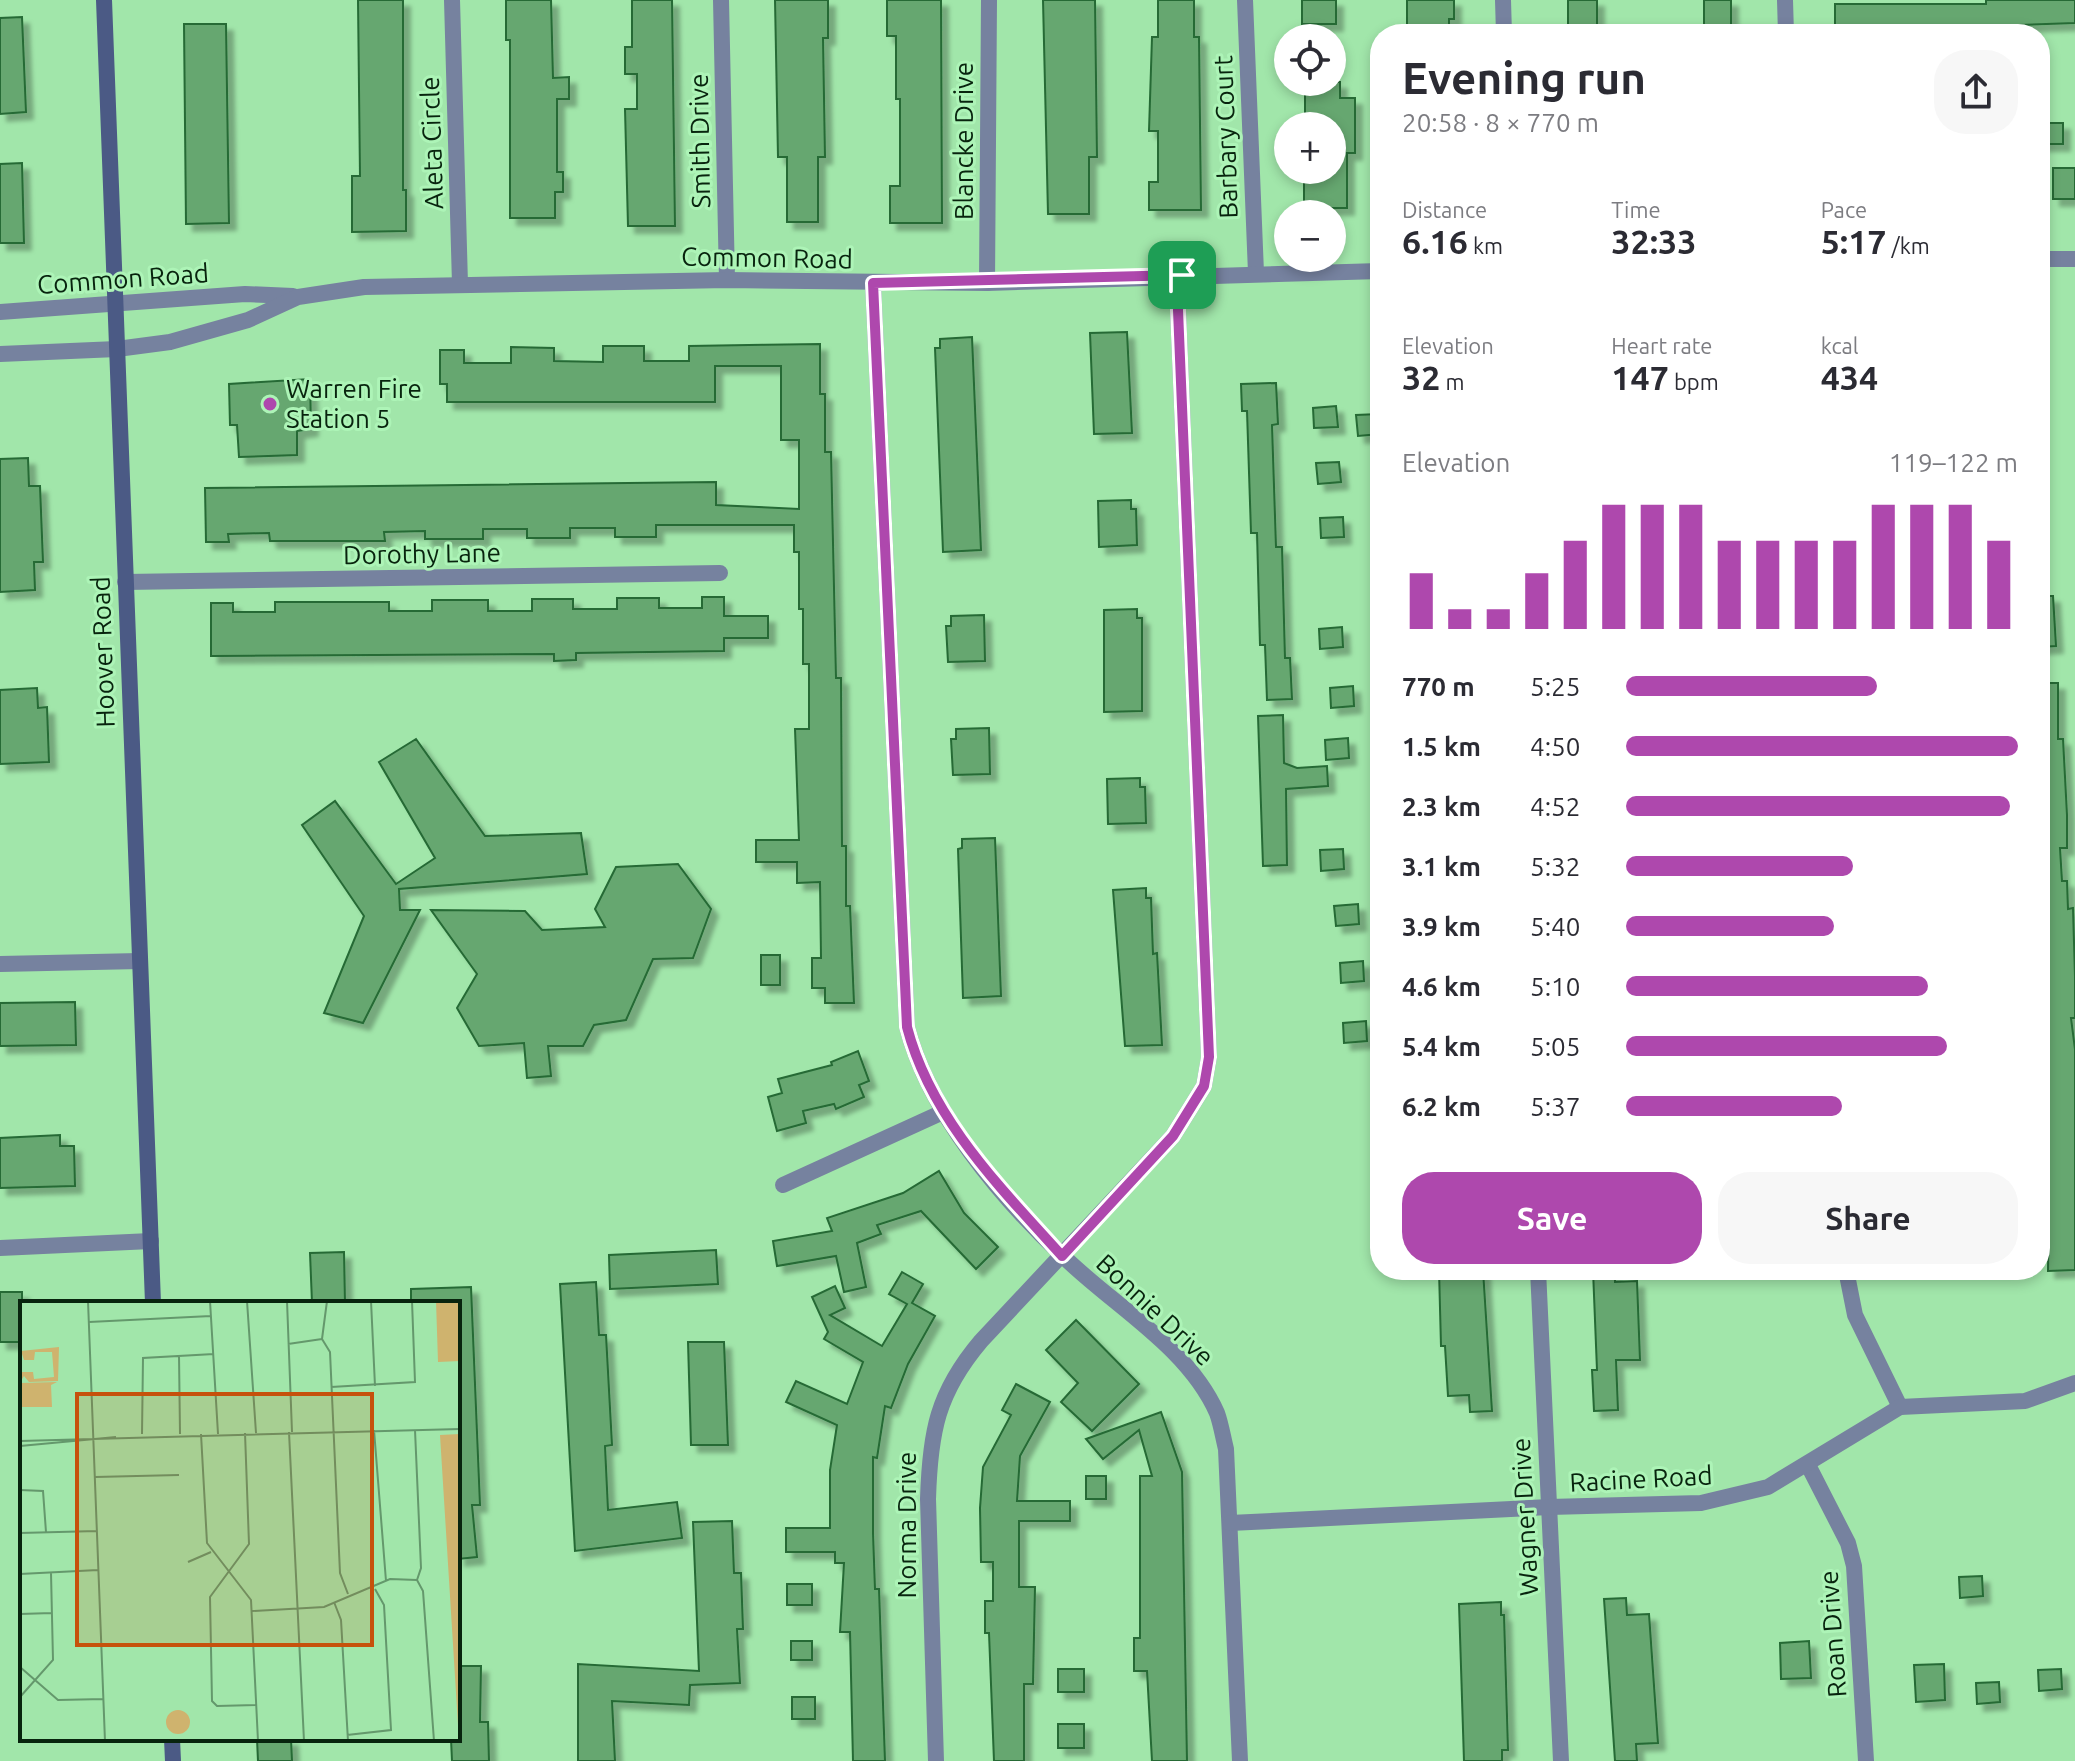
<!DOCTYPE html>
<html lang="en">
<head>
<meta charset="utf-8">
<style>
	body { margin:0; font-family:Ubuntu,sans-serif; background:#f7f7f7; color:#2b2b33; height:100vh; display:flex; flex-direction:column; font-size:30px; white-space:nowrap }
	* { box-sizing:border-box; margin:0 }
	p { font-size:26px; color:#7c7c81 }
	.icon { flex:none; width:44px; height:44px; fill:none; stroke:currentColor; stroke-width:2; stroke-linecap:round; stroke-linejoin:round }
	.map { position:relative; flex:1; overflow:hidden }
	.details { position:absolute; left:1370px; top:24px; width:680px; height:1256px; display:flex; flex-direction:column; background:#fff; border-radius:32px; box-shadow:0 4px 12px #0003 }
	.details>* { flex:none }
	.buttons { position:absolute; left:1274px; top:24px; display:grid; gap:16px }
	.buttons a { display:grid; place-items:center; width:72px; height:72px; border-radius:50%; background:#fff; box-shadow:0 4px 12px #0003; font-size:40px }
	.pin { position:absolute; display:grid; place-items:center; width:68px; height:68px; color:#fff; margin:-34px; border-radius:16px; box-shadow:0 4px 12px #0006 }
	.round { display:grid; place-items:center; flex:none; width:84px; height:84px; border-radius:32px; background:#f7f7f7 }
	.overview { display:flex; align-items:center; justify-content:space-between; height:136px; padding:0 32px }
	h1 { font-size:44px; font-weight:700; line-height:60px }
	.stats { display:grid; grid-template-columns:repeat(3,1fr); gap:12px; height:136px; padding:8px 32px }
	.stats div { display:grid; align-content:center }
	.stats b { font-size:34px; font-weight:700 }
	.stats small { font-size:22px; font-weight:400 }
	.stats p { font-size:22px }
	.chart { height:224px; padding:16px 32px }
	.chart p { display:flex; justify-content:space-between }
	.chart svg { width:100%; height:144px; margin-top:8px; stroke:#ae48ad; stroke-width:6 }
	.cta { display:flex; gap:16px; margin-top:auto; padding:16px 32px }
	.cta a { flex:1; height:92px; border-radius:32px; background:#ae48ad; color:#fff; font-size:32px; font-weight:700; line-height:92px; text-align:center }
	.cta a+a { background:#f7f7f7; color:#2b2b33 }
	ul { padding:0 32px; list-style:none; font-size:26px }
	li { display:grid; grid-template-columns:128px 96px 1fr; align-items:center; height:60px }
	li i { height:20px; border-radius:10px; background:#ae48ad }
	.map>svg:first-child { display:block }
</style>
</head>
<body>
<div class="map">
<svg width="2075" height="1761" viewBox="0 0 2075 1761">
	<defs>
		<filter id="shadow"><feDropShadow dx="7" dy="7" stdDeviation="2" flood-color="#0004"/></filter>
	</defs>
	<rect width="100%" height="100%" fill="#a1e6aa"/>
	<!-- building -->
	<g fill="#66a770" stroke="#256a35" stroke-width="2" filter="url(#shadow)">
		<polygon points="358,0 403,0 403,190 406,190 406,231 352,232 352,176 360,176"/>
		<polygon points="506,0 551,0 553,78 569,77 569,99 557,99 557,172 563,172 563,192 555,192 555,218 510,218 510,40 506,40"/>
		<polygon points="632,0 672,0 675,226 628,226 625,109 637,109 637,74 625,74 625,47 632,47"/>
		<polygon points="775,0 828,0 828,38 823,38 825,157 818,157 818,222 787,222 787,157 778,157"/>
		<polygon points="887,0 941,0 942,223 890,223 890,186 900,186 900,99 896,99 896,36 887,36"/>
		<polygon points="1043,0 1095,0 1097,157 1089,157 1089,214 1048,214"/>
		<polygon points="1158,0 1194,0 1194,37 1199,37 1201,210 1149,210 1149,182 1158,182 1158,131 1149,131 1152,37 1158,37"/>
		<rect x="1302" y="0" width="34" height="24"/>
		<polygon points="1407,0 1454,0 1454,19 1449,19 1449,34 1407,34"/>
		<rect x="1568" y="0" width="29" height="34"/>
		<rect x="1704" y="0" width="27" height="30"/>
		<polygon points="1986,0 2075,0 2075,23 1897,29 1897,34 1880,34 1880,30 1835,30 1835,4 1986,4"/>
		<polygon points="22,17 26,112 0,114 0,18"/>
		<polygon points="184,24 226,24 229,223 186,224"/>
		<polygon points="1305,82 1340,82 1340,98 1355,98 1355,153 1347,153 1347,208 1304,208 1304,170 1332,170 1332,126 1305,126"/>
		<rect x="2041" y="123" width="22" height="21"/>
		<polygon points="22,163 24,243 0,243 0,164"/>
		<rect x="2053" y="168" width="22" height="31"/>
		<polygon points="1127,332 1132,433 1094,434 1090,333"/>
		<polygon points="972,337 981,550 943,552 935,348 940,348 940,339"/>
		<polygon points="820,344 820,394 825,394 825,452 831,452 836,678 841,678 842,846 846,846 846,906 850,906 854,1003 825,1003 825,988 812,988 812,958 821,958 820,882 797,883 797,862 756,862 756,840 799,840 795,729 809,729 809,664 803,664 803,609 799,609 799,552 794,552 794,525 656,525 656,537 615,537 615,528 570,528 570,538 527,538 527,529 483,529 483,539 425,539 425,531 384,532 385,541 270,541 269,533 228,534 229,542 206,542 205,488 716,482 716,505 799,509 799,440 781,440 781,366 715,366 715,402 447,402 447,384 440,384 440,350 464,350 464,363 511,363 511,347 554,348 554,361 603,362 603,346 644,346 644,361 689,361 689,346"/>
		<polygon points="310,379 311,429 297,431 297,455 239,457 237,425 230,425 229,384"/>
		<polygon points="1276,383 1278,424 1272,425 1276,547 1282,547 1285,658 1290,658 1292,699 1267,700 1265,645 1260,645 1257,533 1251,533 1247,411 1242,411 1241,384"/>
		<polygon points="1336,406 1338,427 1314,428 1313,408"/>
		<polygon points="1379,414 1380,434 1358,436 1356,415"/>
		<polygon points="28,458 29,486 40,486 43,562 34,562 35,590 0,592 0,459"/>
		<polygon points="1339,462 1341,482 1318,484 1316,463"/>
		<polygon points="1131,500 1131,509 1136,509 1137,545 1099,547 1098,501"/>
		<polygon points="1343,517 1344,537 1321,538 1320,518"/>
		<polygon points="2040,596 2053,596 2056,646 2040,647"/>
		<polygon points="702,597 724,597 724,616 768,616 768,638 724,638 724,651 576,653 576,660 554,661 554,654 211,656 211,603 233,603 233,612 275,612 275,602 389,602 389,611 432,611 432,600 488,600 488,611 532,611 532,599 573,599 573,609 617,609 617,598 659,598 659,608 702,608"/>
		<polygon points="1137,609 1137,618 1142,618 1142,711 1104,712 1104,610"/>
		<polygon points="984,615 985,661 948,662 946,626 951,626 951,616"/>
		<polygon points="1342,627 1343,647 1320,649 1319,629"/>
		<polygon points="2040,683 2058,683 2058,739 2063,739 2067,815 2067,848 2060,848 2062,881 2067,881 2068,909 2073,908 2075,976 2075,1018 2071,1018 2075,1049 2075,1270 2048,1271 2049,1190 2040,1190 2040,1168 2047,1167 2043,1100 2040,1100"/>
		<polygon points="1353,686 1354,706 1331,708 1330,688"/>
		<polygon points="37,688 38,708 47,707 49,762 0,764 0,690"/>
		<polygon points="1283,715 1284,763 1297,768 1327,766 1328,786 1286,789 1287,865 1263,866 1258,716"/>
		<polygon points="989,728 990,774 953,775 951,739 956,739 956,729"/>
		<polygon points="1348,738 1349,758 1326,760 1325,740"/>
		<polygon points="416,739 485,836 581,833 587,874 399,889 400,910 420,910 363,1023 324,1013 364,916 302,825 335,801 396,884 435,858 379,762"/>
		<polygon points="1140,778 1140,787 1145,787 1146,823 1108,824 1107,779"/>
		<polygon points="995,838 1001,996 963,998 958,849 962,848 962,839"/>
		<polygon points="1343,849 1344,869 1321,871 1320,850"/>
		<polygon points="678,864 711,909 693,958 653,959 626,1020 594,1025 583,1046 548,1046 551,1076 527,1078 524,1043 479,1046 457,1008 477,974 431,910 525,911 542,930 605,927 595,909 616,867"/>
		<polygon points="1146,888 1146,898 1151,898 1153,954 1157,953 1162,1045 1125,1046 1113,890"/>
		<polygon points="1358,904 1359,924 1336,926 1334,906"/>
		<rect x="761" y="955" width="19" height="30"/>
		<polygon points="1363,961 1364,981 1341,983 1340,963"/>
		<polygon points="75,1002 76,1045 0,1046 0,1003"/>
		<polygon points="1366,1021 1367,1041 1344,1043 1343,1023"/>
		<polygon points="858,1051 869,1081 859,1085 864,1097 836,1109 834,1104 803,1111 806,1123 777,1131 768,1097 782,1093 778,1079 832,1065 831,1062"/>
		<polygon points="60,1135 60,1146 74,1146 75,1186 0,1188 0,1138"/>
		<polygon points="939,1171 964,1213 998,1247 976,1269 921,1211 877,1225 881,1234 857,1243 866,1287 844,1292 836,1256 777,1266 773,1241 832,1231 827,1218 903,1193"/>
		<polygon points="716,1250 718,1284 610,1289 609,1255"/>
		<polygon points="344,1252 345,1303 312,1303 310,1253"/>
		<polygon points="1439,1270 1483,1270 1492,1411 1470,1412 1469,1395 1448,1396 1445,1346 1441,1346"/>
		<polygon points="1593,1270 1615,1270 1615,1282 1637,1281 1640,1360 1616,1360 1618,1410 1594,1411 1592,1370 1597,1370"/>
		<polygon points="902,1272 923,1284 912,1303 935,1316 908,1364 891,1408 885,1406 877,1458 873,1457 873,1533 875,1589 879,1589 885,1761 853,1761 850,1632 840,1632 844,1563 835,1563 835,1552 786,1552 786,1528 830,1528 830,1470 837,1425 786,1402 796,1381 847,1404 863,1362 824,1339 828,1332 812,1297 835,1286 845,1308 830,1315 882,1346 907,1304 889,1294"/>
		<polygon points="596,1282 599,1335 606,1335 612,1445 605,1446 608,1510 677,1502 682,1538 575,1551 560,1284"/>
		<polygon points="471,1287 480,1505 472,1505 477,1557 458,1559 458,1303 411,1303 411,1289"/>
		<rect x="0" y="1292" width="22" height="50"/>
		<polygon points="1076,1320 1139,1384 1092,1431 1061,1402 1078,1383 1046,1350"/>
		<polygon points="688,1342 724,1342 728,1445 691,1445"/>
		<polygon points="1016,1384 1050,1402 1020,1456 1017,1501 1070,1501 1070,1521 1019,1521 1019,1587 1035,1587 1033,1684 1024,1684 1024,1761 994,1761 989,1633 985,1633 985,1601 993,1601 993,1562 981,1562 980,1508 983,1467 1011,1415 1002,1410"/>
		<polygon points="1161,1412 1182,1472 1187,1761 1152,1761 1147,1671 1134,1671 1134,1638 1140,1638 1140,1476 1152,1476 1139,1430 1103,1459 1086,1439"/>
		<rect x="1086" y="1476" width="20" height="23"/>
		<polygon points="732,1521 734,1573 741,1573 743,1629 737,1629 740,1683 690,1685 689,1705 612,1701 615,1761 578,1761 578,1664 699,1671 693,1522"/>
		<polygon points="1982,1576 1983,1596 1960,1598 1959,1577"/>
		<rect x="787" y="1584" width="25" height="21"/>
		<polygon points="1626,1598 1627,1615 1649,1614 1658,1743 1636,1744 1637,1761 1615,1761 1604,1599"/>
		<polygon points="1501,1602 1501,1615 1504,1615 1508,1750 1502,1750 1502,1761 1464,1761 1459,1604"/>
		<rect x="791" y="1641" width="21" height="19"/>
		<polygon points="1809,1641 1811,1678 1781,1679 1780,1643"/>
		<polygon points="1944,1664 1945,1700 1916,1702 1914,1665"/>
		<polygon points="458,1666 481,1666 480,1722 488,1722 489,1761 452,1761 451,1739 458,1739"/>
		<rect x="1058" y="1669" width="26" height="23"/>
		<polygon points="2061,1669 2062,1689 2039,1691 2038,1670"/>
		<polygon points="1999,1682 2000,1702 1977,1704 1976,1683"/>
		<rect x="792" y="1697" width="23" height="22"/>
		<rect x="1058" y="1724" width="26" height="24"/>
		<polygon points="257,1739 291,1739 292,1761 258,1761"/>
	</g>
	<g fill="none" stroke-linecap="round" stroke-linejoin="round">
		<!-- minor -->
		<g stroke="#76829f" stroke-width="16">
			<polyline points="452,0 460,284"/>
			<polyline points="721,0 727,280"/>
			<polyline points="1245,0 1256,273"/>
			<polyline points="1503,0 1504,34"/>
			<polyline points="1785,0 1786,34"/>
			<path d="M873 283 907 1027C929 1112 1001 1198 1064 1257 1114 1306 1188 1347 1217 1413 1221 1424 1223 1437 1226 1449L1240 1761"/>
			<polyline points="987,283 989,0"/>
			<polyline points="125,582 720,573"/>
			<polyline points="0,964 140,961"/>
			<polyline points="783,1185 943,1112"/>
			<polyline points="0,1248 151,1241"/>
			<polyline points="1538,1270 1561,1761"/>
			<polyline points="1846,1270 1855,1315 1900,1407"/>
			<polyline points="1808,1465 1848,1543 1854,1566 1866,1761"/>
			<polyline points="1230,1523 1549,1507 1701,1503 1768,1487 1900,1407 2025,1401 2075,1383"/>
			<path d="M936 1761 928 1499C930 1432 937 1393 981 1341L1173 1136 1204 1086 1209 1057 1178 310 1182 275"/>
		</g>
		<!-- tertiary -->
		<g stroke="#76829f" stroke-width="16">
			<polyline points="2040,259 2075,259"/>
			<polyline points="0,312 245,294 293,296"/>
			<polyline points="0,354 117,349 170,342 248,320 298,297 364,287 727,280 987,283 1380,271"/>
		</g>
		<!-- secondary -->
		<g stroke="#4b5a85" stroke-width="16">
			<polyline points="104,0 153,1303"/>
			<polyline points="172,1739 173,1761"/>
		</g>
	</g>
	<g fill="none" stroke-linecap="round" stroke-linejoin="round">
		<defs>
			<path id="route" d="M1182 275 1178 310 1209 1057 1204 1086 1173 1136 1062 1256C1001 1188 931 1119 907 1027L873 283Z"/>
		</defs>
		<!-- route casing -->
		<use href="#route" stroke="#fff" stroke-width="16"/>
		<!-- route -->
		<use href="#route" stroke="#ae48ad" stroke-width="10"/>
	</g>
	<!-- markers -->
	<circle fill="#ae48ad" stroke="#adf4b7" stroke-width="3" cx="270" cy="404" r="8"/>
	<g text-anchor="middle" stroke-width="6" stroke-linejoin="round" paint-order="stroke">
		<!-- street labels -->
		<g font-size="26" fill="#08240e" stroke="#adf4b7">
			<text transform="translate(1226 137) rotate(-92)" y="9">Barbary Court</text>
			<text transform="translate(700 141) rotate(-91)" y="9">Smith Drive</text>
			<text transform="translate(964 141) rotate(-90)" y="9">Blancke Drive</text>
			<text transform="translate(432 143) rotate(-92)" y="9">Aleta Circle</text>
			<text transform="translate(767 258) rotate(1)" y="9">Common Road</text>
			<text transform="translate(123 279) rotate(-4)" y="9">Common Road</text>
			<text transform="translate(422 554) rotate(-1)" y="9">Dorothy Lane</text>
			<text transform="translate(103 652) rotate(-92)" y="9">Hoover Road</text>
			<text transform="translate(1155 1310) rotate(43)" y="9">Bonnie Drive</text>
			<text transform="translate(1641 1479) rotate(-3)" y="9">Racine Road</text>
			<text transform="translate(1525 1517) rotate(-93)" y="9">Wagner Drive</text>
			<text transform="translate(907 1525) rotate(-90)" y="9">Norma Drive</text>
			<text transform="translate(1833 1634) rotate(-94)" y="9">Roan Drive</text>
		</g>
		<!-- poi labels -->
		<g font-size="26" fill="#08240e" stroke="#adf4b7" text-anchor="start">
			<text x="286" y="398">Warren Fire<tspan x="286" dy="30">Station 5</tspan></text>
		</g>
	</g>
	<!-- overview -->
	<g transform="translate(20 1301)">
		<rect width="440" height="440" fill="#a1e6aa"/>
		<path d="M416 0H440V60L418 61ZM39 46 38 80 9 81 4 75 0 81V71H13L14 78 34 76 32 51H15L14 59H4L1 50ZM37 81 31 84 32 106H2L1 82ZM440 133V440H439L420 134ZM146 421a12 12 0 1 1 24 0a12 12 0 1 1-24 0Z" fill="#cfb36e"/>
		<path fill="none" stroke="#64986c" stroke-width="2" d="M68 0 85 440M190 0 198 133M227 0 236 132M267 0 272 131M351 0 355 85M69 21 191 15M302 38 310 51 320 272 328 293M302 38 307 0M268 43 302 38M159 54 160 133M311 86 395 81 392 0M354 129 366 280M395 129 401 267 397 279M269 131 284 440M225 132 229 243 190 296 192 400 197 405 236 404M122 133 123 57 194 53M181 133 187 242 231 299 238 440M0 140 440 128M0 145 96 136M75 176 159 174M0 189 23 190 26 231M0 232 77 230M168 261 191 251M0 273 78 269M397 279 403 290 414 440M314 301 321 319 328 440M232 310 304 306 370 278 397 279M0 313 32 312M0 366 38 399 84 398M0 396 33 359 31 272M327 434 371 429 364 304 355 288"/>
		<path fill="#c6510c" fill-opacity="0.15" stroke="#c6510c" stroke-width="4" d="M57 93H352V344H57Z"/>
		<rect width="440" height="440" fill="none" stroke="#08240e" stroke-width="4"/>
	</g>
</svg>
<div class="buttons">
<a><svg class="icon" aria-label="locate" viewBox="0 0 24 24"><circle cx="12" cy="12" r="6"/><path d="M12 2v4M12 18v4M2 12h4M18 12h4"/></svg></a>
<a>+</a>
<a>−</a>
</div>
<div class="pin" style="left:1182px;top:275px;background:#1e9e55"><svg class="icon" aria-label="arrive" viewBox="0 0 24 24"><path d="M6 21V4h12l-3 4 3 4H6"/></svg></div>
<section class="details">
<div class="overview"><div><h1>Evening run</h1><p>20:58 · 8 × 770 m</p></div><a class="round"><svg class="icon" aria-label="share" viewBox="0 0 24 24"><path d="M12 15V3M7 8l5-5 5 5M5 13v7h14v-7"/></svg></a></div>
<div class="stats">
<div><p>Distance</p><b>6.16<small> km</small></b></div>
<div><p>Time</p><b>32:33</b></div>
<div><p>Pace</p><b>5:17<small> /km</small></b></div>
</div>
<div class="stats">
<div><p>Elevation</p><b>32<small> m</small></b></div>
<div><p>Heart rate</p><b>147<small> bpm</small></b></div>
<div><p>kcal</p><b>434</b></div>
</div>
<div class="chart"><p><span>Elevation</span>119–122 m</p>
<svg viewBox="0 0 160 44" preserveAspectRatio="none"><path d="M5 44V27M15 44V38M25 44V38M35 44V27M45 44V17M55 44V6M65 44V6M75 44V6M85 44V17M95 44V17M105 44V17M115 44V17M125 44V6M135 44V6M145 44V6M155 44V17"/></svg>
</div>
<ul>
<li><b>770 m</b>5:25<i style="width:64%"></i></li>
<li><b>1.5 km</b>4:50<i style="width:100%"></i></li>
<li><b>2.3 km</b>4:52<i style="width:98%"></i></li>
<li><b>3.1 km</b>5:32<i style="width:58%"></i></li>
<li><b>3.9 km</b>5:40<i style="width:53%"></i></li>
<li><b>4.6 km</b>5:10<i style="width:77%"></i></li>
<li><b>5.4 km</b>5:05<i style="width:82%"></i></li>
<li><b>6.2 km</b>5:37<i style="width:55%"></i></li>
</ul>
<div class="cta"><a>Save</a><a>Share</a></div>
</section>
</div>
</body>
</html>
